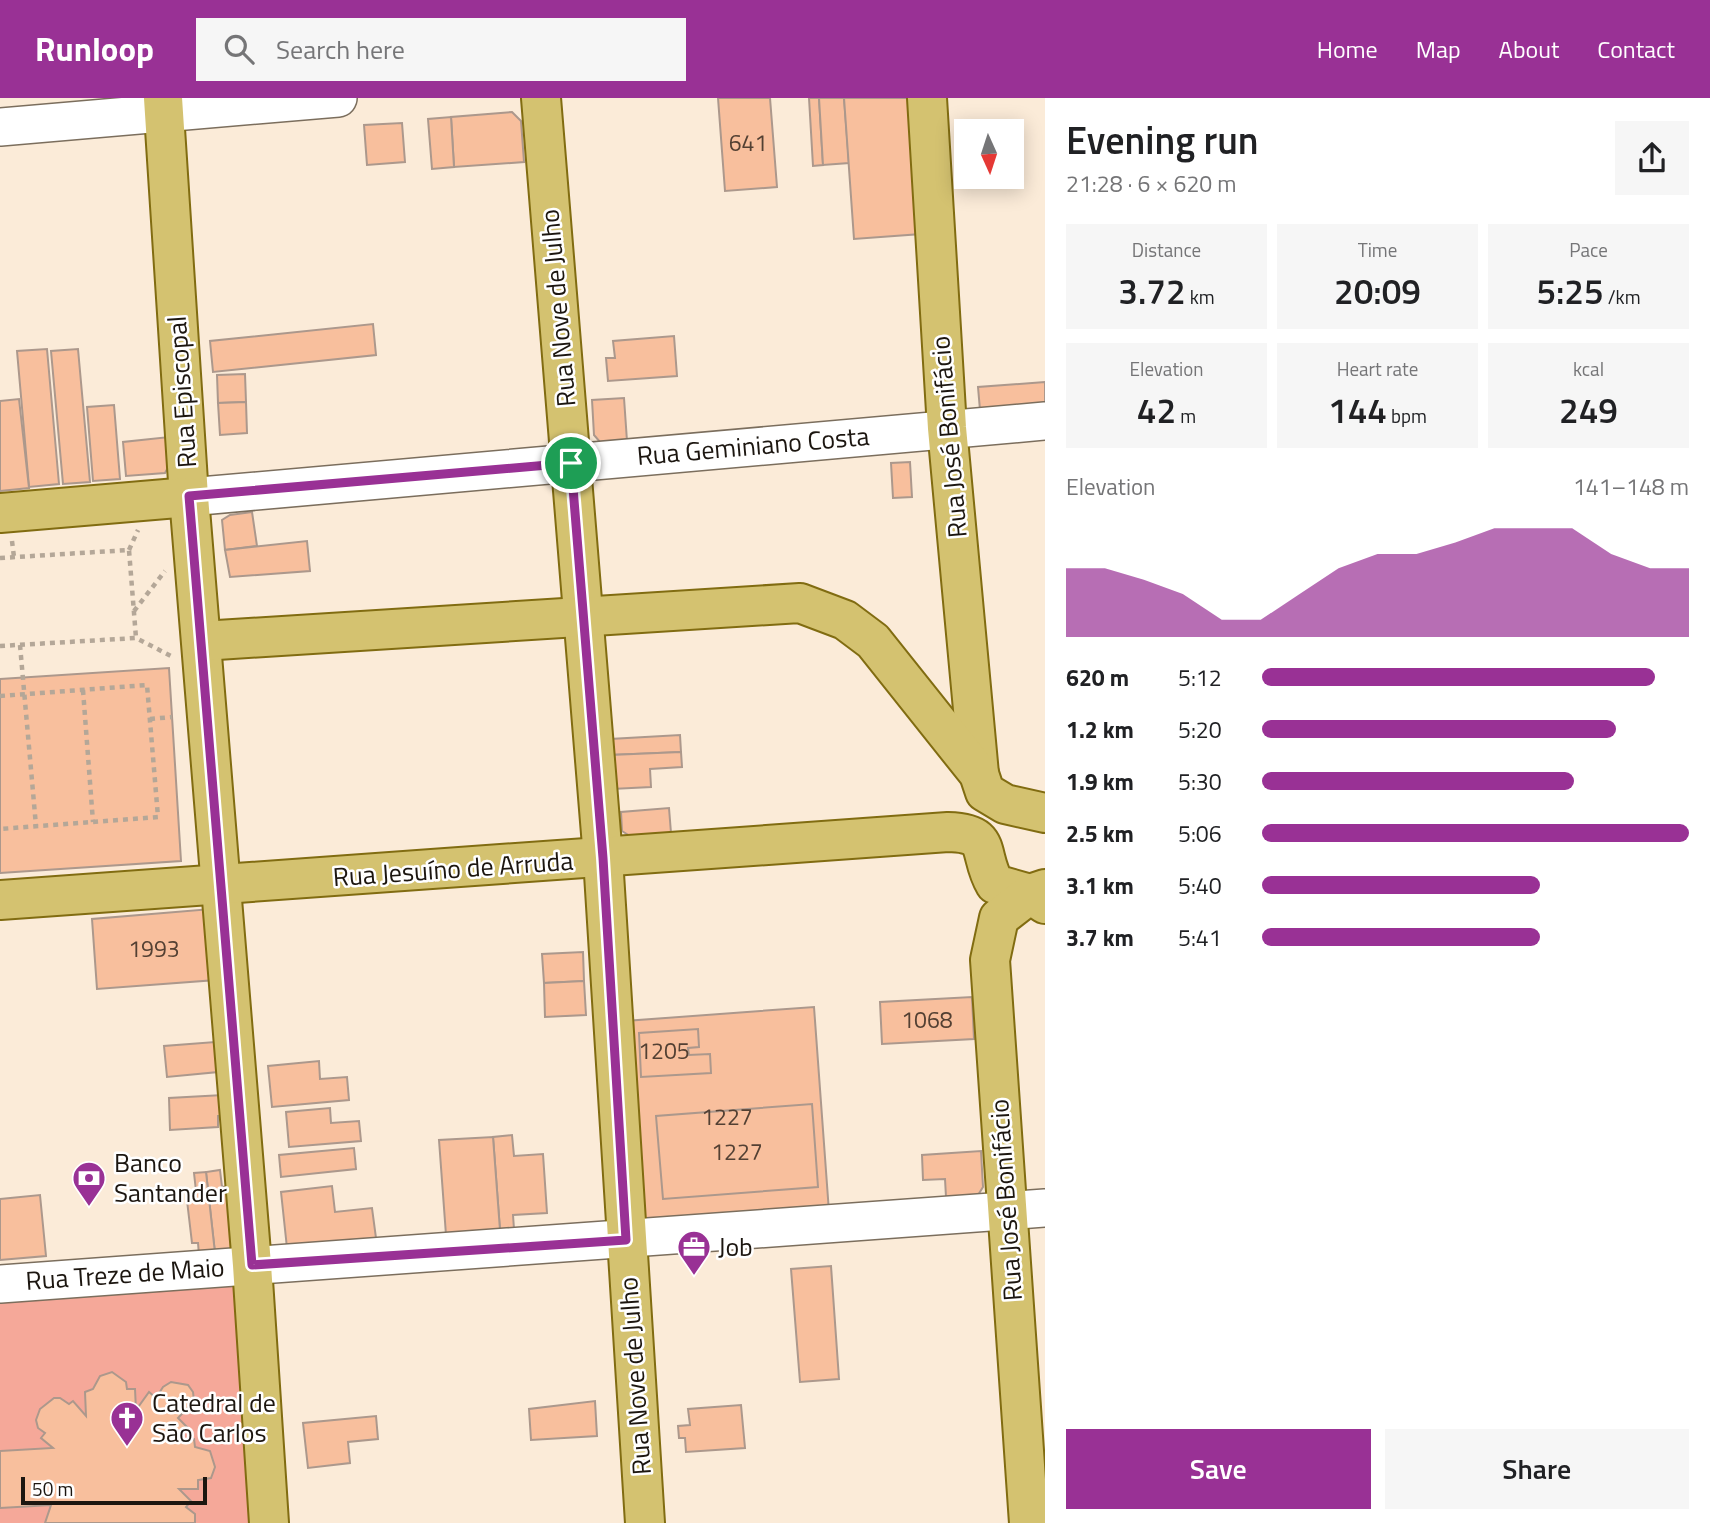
<!DOCTYPE html>
<html lang="en">
<head>
<meta charset="utf-8">
<style>
	body { margin:0; font-family:"Titillium Web",sans-serif; background:#f6f6f6; color:#202124; height:100vh; display:flex; flex-direction:column; font-size:26px; white-space:nowrap }
	* { box-sizing:border-box; margin:0 }
	p { font-size:23px; color:#757577 }
	.icon { flex:none; width:38px; height:38px; fill:none; stroke:currentColor; stroke-width:2; stroke-linecap:round; stroke-linejoin:round }
	.map { position:relative; flex:1; overflow:hidden }
	.drawer { display:flex; flex-direction:column; background:#fff; width:665px }
	.drawer>* { flex:none }
	.needle { width:46px; rotate:177deg }
	.tools { position:absolute; left:954px; top:21px; display:grid; gap:14px }
	.tools a { display:grid; place-items:center; width:70px; height:70px; border-radius:0px; background:#fff; box-shadow:0 4px 18px #0003; font-size:35px }
	.scale { position:absolute; left:21px; bottom:18px; width:186px; box-sizing:border-box; padding-left:7px; border:4px solid #1c1610; border-top:0; font-size:19px; line-height:24px; white-space:nowrap; color:#1c1610; -webkit-text-stroke:5px #fff; paint-order:stroke }
	.pin { position:absolute; display:grid; place-items:center; width:60px; height:60px; color:#fff; margin:-30px; border:4px solid #fff; border-radius:50%; box-shadow:0 2px 7px #0007 }
	.round { display:grid; place-items:center; flex:none; width:74px; height:74px; border-radius:0px; background:#f6f6f6 }
	.headline { display:flex; align-items:center; justify-content:space-between; height:119px; padding:0 21px }
	h1 { font-size:38px; font-weight:600; line-height:52px }
	.metrics { display:grid; grid-template-columns:repeat(3,1fr); gap:10px; height:119px; padding:7px 21px }
	.metrics div { display:grid; align-content:center; border-radius:0px; background:#f6f6f6; text-align:center }
	.metrics b { font-size:35px; font-weight:600 }
	.metrics small { font-size:19px; font-weight:400 }
	.metrics p { font-size:19px }
	.chart { height:196px; padding:14px 21px }
	.chart p { display:flex; justify-content:space-between }
	.chart svg { width:100%; height:126px; margin-top:7px; fill:#993195; opacity:.7 }
	.action { display:flex; gap:14px; margin-top:auto; padding:14px 21px }
	.action a { flex:1; height:80px; border-radius:0px; background:#993195; color:#fff; font-size:28px; font-weight:600; line-height:80px; text-align:center }
	.action a+a { background:#f6f6f6; color:#202124 }
	ul { padding:0 21px; list-style:none; font-size:23px }
	li { display:grid; grid-template-columns:112px 84px 1fr; align-items:center; height:52px }
	li i { height:18px; border-radius:9px; background:#993195 }
	header { display:flex; align-items:center; gap:42px; box-sizing:border-box; height:98px; padding:0 35px; background:#993195; color:#fff }
	header strong { font-size:33px }
	nav { display:flex; gap:38px; margin-inline-start:auto; font-size:24px }
	.search { width:490px; height:63px; background:#f6f6f6; display:flex; align-items:center; gap:18px; box-sizing:border-box; padding:0 24px; border-radius:0px; color:#757577; font-size:26px }
	main { display:flex; flex:1; min-height:0 }
	.map>svg:first-child { display:block }
</style>
</head>
<body>
<header>
<strong>Runloop</strong>
<div class="search"><svg class="icon" aria-label="search" viewBox="0 0 24 24"><circle cx="10" cy="10" r="6"/><path d="M15 15l6 6"/></svg>Search here</div>
<nav><a>Home</a><a>Map</a><a>About</a><a>Contact</a></nav>
</header>
<main>
<div class="map">
<svg width="1045" height="1425" viewBox="0 0 1045 1425">
	<rect width="100%" height="100%" fill="#fbebd8"/>
	<!-- green -->
	<polygon fill="#f5a899" points="242,1181 258,1425 0,1425 0,1196"/>
	<!-- building -->
	<g fill="#f8bf9d" stroke="#ac988c" stroke-width="2">
		<polygon points="718,0 770,0 777,89 725,93"/>
		<polygon points="809,0 819,0 823,67 813,68"/>
		<polygon points="819,0 844,0 849,65 823,67"/>
		<polygon points="844,0 911,0 921,136 854,141"/>
		<polygon points="512,14 521,23 524,64 454,69 451,19"/>
		<polygon points="451,19 454,69 432,71 428,21"/>
		<polygon points="402,25 405,64 367,67 364,27"/>
		<polygon points="373,226 376,257 213,274 210,243"/>
		<polygon points="674,238 677,278 608,283 606,260 615,260 613,243"/>
		<polygon points="47,251 59,386 29,389 17,253"/>
		<polygon points="78,251 90,384 63,386 51,253"/>
		<polygon points="245,276 246,304 218,305 217,277"/>
		<polygon points="1045,284 1045,314 980,312 978,289"/>
		<polygon points="624,300 627,343 600,344 594,337 592,302"/>
		<polygon points="19,301 29,390 0,393 0,303"/>
		<polygon points="246,304 247,335 220,337 218,305"/>
		<polygon points="114,307 120,381 93,383 87,309"/>
		<polygon points="169,339 171,364 165,375 126,378 123,344"/>
		<polygon points="910,364 912,399 893,400 891,365"/>
		<polygon points="252,414 257,448 225,452 222,422 230,417"/>
		<polygon points="307,443 310,473 230,479 225,452"/>
		<polygon points="169,570 181,763 0,775 0,581"/>
		<polygon points="680,637 681,654 610,657 610,641"/>
		<polygon points="681,654 682,669 650,671 651,689 612,691 610,657"/>
		<polygon points="669,710 671,735 630,738 622,733 621,714"/>
		<polygon points="211,811 216,882 97,891 92,821"/>
		<polygon points="583,854 584,883 544,885 542,856"/>
		<polygon points="584,883 586,917 545,919 544,885"/>
		<polygon points="972,899 974,941 882,946 880,904"/>
		<polygon points="814,909 829,1114 640,1128 625,923"/>
		<polygon points="698,931 699,949 688,950 689,957 710,956 711,975 641,979 639,935"/>
		<polygon points="215,944 218,974 167,979 164,948"/>
		<polygon points="319,963 320,981 347,979 349,1002 272,1009 268,968"/>
		<polygon points="223,997 231,1018 218,1018 218,1029 170,1032 169,1000"/>
		<polygon points="812,1006 818,1089 663,1101 656,1018"/>
		<polygon points="330,1010 331,1025 359,1023 361,1043 289,1049 286,1014"/>
		<polygon points="512,1037 514,1058 543,1056 547,1115 513,1117 514,1131 500,1132 493,1039"/>
		<polygon points="493,1039 500,1132 446,1137 439,1042"/>
		<polygon points="354,1050 356,1071 281,1079 279,1057"/>
		<polygon points="981,1053 983,1089 978,1097 946,1099 945,1081 923,1082 922,1057"/>
		<polygon points="220,1072 222,1089 237,1087 235,1153 215,1155 206,1074"/>
		<polygon points="206,1074 215,1155 199,1157 198,1145 192,1145 186,1094 196,1093 194,1075"/>
		<polygon points="332,1088 335,1114 372,1110 376,1140 287,1150 281,1094"/>
		<polygon points="40,1097 46,1158 0,1162 0,1101"/>
		<polygon points="831,1168 839,1281 800,1284 791,1171"/>
		<polygon points="112,1274 126,1284 127,1291 135,1291 136,1312 149,1294 156,1300 163,1289 171,1284 188,1287 193,1294 194,1303 178,1320 187,1329 174,1342 194,1341 195,1349 210,1353 215,1369 211,1380 198,1382 198,1391 179,1391 191,1403 186,1409 195,1416 195,1425 45,1425 51,1407 0,1410 0,1353 53,1350 41,1340 45,1335 38,1330 36,1322 40,1311 54,1300 60,1300 69,1306 73,1303 86,1318 85,1294 93,1291 100,1278"/>
		<polygon points="595,1303 597,1338 531,1342 529,1311"/>
		<polygon points="741,1307 745,1350 686,1354 685,1340 679,1340 678,1328 690,1327 688,1311"/>
		<polygon points="376,1318 378,1341 348,1344 350,1365 308,1370 303,1325"/>
	</g>
	<g fill="none" stroke-linecap="round" stroke-linejoin="round">
		<defs>
			<g id="minor">
				<polyline points="0,29 338,0"/>
				<polyline points="189,399 1045,323"/>
				<polyline points="0,1186 1045,1110"/>
			</g>
			<g id="major">
				<polyline points="163,0 189,399 252,1167 269,1425"/>
				<polyline points="541,0 603,760 645,1425"/>
				<polyline points="927,0 947,330 979,676"/>
				<polyline points="0,415 189,399"/>
				<polyline points="202,543 800,505 845,522 873,543 979,676 985,694 1005,706 1045,715"/>
				<path d="M0 802 948 734C994 735 977 755 995 786L1030 796 1045 806"/>
				<polyline points="1029,1425 990,862 999,820 1030,796 1045,791"/>
			</g>
		</defs>
		<!-- minor casing -->
		<use href="#minor" stroke="#7b6e5d" stroke-width="40"/>
		<!-- major casing -->
		<use href="#major" stroke="#816c11" stroke-width="42"/>
		<!-- path -->
		<g stroke="#b4a798" stroke-width="4.5" stroke-dasharray="5 5" stroke-linecap="butt">
			<polyline points="12,443 14,459"/>
			<polyline points="129,452 138,432"/>
			<polyline points="0,460 129,452 136,540"/>
			<polyline points="134,513 165,473"/>
			<polyline points="20,547 36,728"/>
			<polyline points="0,548 136,540 173,559"/>
			<polyline points="83,592 93,724"/>
			<polyline points="0,598 147,587 158,719 0,731"/>
			<polyline points="150,621 172,619"/>
		</g>
		<!-- minor -->
		<use href="#minor" stroke="#fff" stroke-width="37"/>
		<!-- major -->
		<use href="#major" stroke="#d4c270" stroke-width="38"/>
	</g>
	<g fill="none" stroke-linecap="round" stroke-linejoin="round">
		<defs>
			<polygon id="route" points="571,365 603,760 626,1142 252,1167 189,398"/>
		</defs>
		<!-- route casing -->
		<use href="#route" stroke="#fff" stroke-width="14"/>
		<!-- route -->
		<use href="#route" stroke="#993195" stroke-width="9"/>
	</g>
	<!-- icons -->
	<defs>
		<symbol id="bank-pin" viewBox="-11 -11 22 30"><path d="M0 17L-7.5 6A9.5 9.5 0 1 1 7.5 6Z" fill="#993195" stroke="#fff"/><path d="M-6-4H6V4H-6ZM0-2.3a2.3 2.3 0 1 0 0 4.6a2.3 2.3 0 1 0 0-4.6Z" fill="#fff"/></symbol>
		<symbol id="office-pin" viewBox="-11 -11 22 30"><path d="M0 17L-7.5 6A9.5 9.5 0 1 1 7.5 6Z" fill="#993195" stroke="#fff"/><path d="M-6-3h4V-5.5h4V-3h4V5H-6ZM-1-4.5V-3h2v-1.5ZM-6 0V1H6V0Z" fill="#fff"/></symbol>
		<symbol id="church-pin" viewBox="-11 -11 22 30"><path d="M0 17L-7.5 6A9.5 9.5 0 1 1 7.5 6Z" fill="#993195" stroke="#fff"/><path d="M-1.2-6h2.4v3.5h3.3v2.4h-3.3V6h-2.4V-.1h-3.3v-2.4h3.3Z" fill="#fff"/></symbol>
	</defs>
	<g fill-rule="evenodd">
		<use href="#bank-pin" x="70" y="1061" width="38" height="52"/>
		<use href="#office-pin" x="675" y="1130" width="38" height="52"/>
		<use href="#church-pin" x="108" y="1301" width="38" height="52"/>
	</g>
	<g text-anchor="middle" stroke-width="5" stroke-linejoin="round" paint-order="stroke">
		<!-- number labels -->
		<g font-size="23" fill="#534033">
			<text x="748" y="53">641</text>
			<text x="154" y="859">1993</text>
			<text x="927" y="930">1068</text>
			<text x="664" y="961">1205</text>
			<text x="727" y="1027">1227</text>
			<text x="737" y="1062">1227</text>
		</g>
		<!-- street labels -->
		<g font-size="26" fill="#1c1610" stroke="#fff">
			<text transform="translate(558 210) rotate(-95)" y="9">Rua Nove de Julho</text>
			<text transform="translate(182 294) rotate(-94)" y="9">Rua Episcopal</text>
			<text transform="translate(949 339) rotate(-95)" y="9">Rua José Bonifácio</text>
			<text transform="translate(753 348) rotate(-5)" y="9">Rua Geminiano Costa</text>
			<text transform="translate(453 771) rotate(-4)" y="9">Rua Jesuíno de Arruda</text>
			<text transform="translate(1006 1102) rotate(-94)" y="9">Rua José Bonifácio</text>
			<text transform="translate(125 1176) rotate(-4)" y="9">Rua Treze de Maio</text>
			<text transform="translate(635 1278) rotate(-94)" y="9">Rua Nove de Julho</text>
		</g>
		<!-- poi labels -->
		<g font-size="26" fill="#1c1610" stroke="#fff" text-anchor="start">
			<text x="114" y="1074">Banco<tspan x="114" dy="30">Santander</tspan></text>
			<text x="718" y="1158">Job</text>
			<text x="152" y="1314">Catedral de<tspan x="152" dy="30">São Carlos</tspan></text>
		</g>
	</g>
</svg>
<div class="tools">
<a><svg class="needle" viewBox="-14 -14 28 28"><path d="M0-13l5 13h-10z" fill="#e53935"/><path d="M0 13l5-13h-10z" fill="#757577"/></svg></a>
</div>
<div class="scale">50 m</div>
<div class="pin" style="left:571px;top:365px;background:#1e9e55"><svg class="icon" aria-label="arrive" viewBox="0 0 24 24"><path d="M6 21V4h12l-3 4 3 4H6"/></svg></div>
</div>
<section class="drawer">
<div class="headline"><div><h1>Evening run</h1><p>21:28 · 6 × 620 m</p></div><a class="round"><svg class="icon" aria-label="share" viewBox="0 0 24 24"><path d="M12 15V3M7 8l5-5 5 5M5 13v7h14v-7"/></svg></a></div>
<div class="metrics">
<div><p>Distance</p><b>3.72<small> km</small></b></div>
<div><p>Time</p><b>20:09</b></div>
<div><p>Pace</p><b>5:25<small> /km</small></b></div>
</div>
<div class="metrics">
<div><p>Elevation</p><b>42<small> m</small></b></div>
<div><p>Heart rate</p><b>144<small> bpm</small></b></div>
<div><p>kcal</p><b>249</b></div>
</div>
<div class="chart"><p><span>Elevation</span>141–148 m</p>
<svg viewBox="0 0 160 44" preserveAspectRatio="none"><path d="M0 44V20L10 20L20 24L30 29L40 38L50 38L60 29L70 20L80 15L90 15L100 11L110 6L120 6L130 6L140 15L150 20L160 20V44z"/></svg>
</div>
<ul>
<li><b>620 m</b>5:12<i style="width:92%"></i></li>
<li><b>1.2 km</b>5:20<i style="width:83%"></i></li>
<li><b>1.9 km</b>5:30<i style="width:73%"></i></li>
<li><b>2.5 km</b>5:06<i style="width:100%"></i></li>
<li><b>3.1 km</b>5:40<i style="width:65%"></i></li>
<li><b>3.7 km</b>5:41<i style="width:65%"></i></li>
</ul>
<div class="action"><a>Save</a><a>Share</a></div>
</section>
</main>
</body>
</html>
